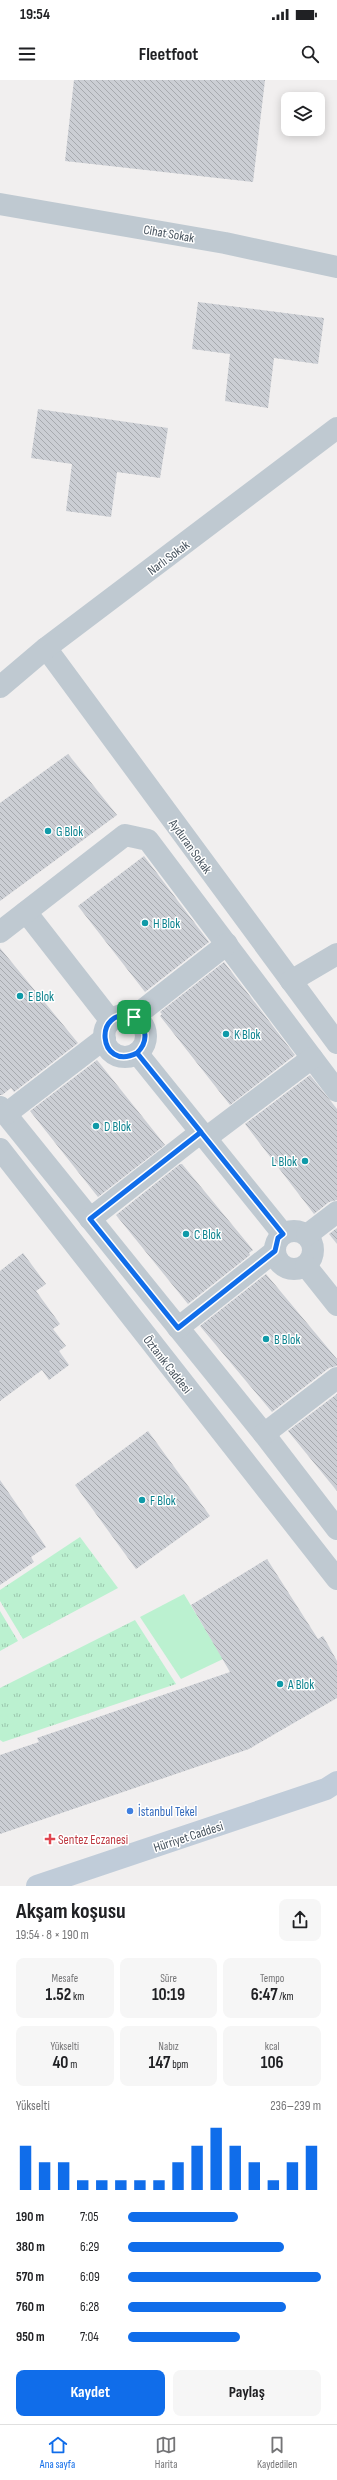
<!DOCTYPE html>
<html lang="tr">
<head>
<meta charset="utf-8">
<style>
	body { margin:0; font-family:"Sofia Sans Condensed",sans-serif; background:#f6f6f6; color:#202124; height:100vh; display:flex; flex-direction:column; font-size:15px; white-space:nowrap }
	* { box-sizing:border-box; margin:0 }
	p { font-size:13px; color:#757577 }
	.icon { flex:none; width:22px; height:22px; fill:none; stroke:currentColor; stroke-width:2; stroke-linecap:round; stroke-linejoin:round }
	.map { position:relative; height:1806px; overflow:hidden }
	.drawer { display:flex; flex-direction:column; background:#fff; flex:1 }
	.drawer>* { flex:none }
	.buttons { position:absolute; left:281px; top:12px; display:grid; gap:8px }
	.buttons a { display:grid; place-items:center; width:44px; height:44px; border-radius:8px; background:#fff; box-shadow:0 2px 10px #0003; font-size:20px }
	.pin { position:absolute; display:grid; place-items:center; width:34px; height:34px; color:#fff; margin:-17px; border-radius:8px; box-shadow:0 2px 6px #0006 }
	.round { display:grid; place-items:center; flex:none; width:42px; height:42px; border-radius:8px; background:#f6f6f6 }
	.headline { display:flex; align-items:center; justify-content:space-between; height:68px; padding:0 16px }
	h1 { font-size:22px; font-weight:700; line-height:30px }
	.metrics { display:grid; grid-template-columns:repeat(3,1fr); gap:6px; height:68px; padding:4px 16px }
	.metrics div { display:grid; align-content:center; border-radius:8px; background:#f6f6f6; text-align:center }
	.metrics b { font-size:17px; font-weight:700 }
	.metrics small { font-size:11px; font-weight:400 }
	.metrics p { font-size:11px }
	.chart { height:112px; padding:8px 16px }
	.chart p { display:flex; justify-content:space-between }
	.chart svg { width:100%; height:72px; margin-top:4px; stroke:#106dea; stroke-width:6 }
	.primary-button { display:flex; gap:8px; margin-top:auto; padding:8px 16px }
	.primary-button a { flex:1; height:46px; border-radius:8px; background:#106dea; color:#fff; font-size:16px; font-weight:700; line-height:46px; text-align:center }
	.primary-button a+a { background:#f6f6f6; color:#202124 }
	ul { padding:0 16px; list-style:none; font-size:13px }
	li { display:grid; grid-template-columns:64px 48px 1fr; align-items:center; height:30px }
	li i { height:10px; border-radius:5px; background:#106dea }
	.status { display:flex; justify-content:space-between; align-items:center; height:28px; padding:0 20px; background:#fff; direction:ltr }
	.status svg { height:11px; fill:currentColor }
	header { display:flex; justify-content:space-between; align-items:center; height:52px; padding:0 16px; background:#fff; font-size:18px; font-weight:700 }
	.tab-bar { display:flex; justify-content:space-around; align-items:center; height:56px; border-top:1px solid #e0e0e0; background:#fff; font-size:11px; color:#757577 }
	.tab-bar a { display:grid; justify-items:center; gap:2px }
	.tab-bar .on { color:#106dea }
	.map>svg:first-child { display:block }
</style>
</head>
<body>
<div class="status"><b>19:54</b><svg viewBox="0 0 49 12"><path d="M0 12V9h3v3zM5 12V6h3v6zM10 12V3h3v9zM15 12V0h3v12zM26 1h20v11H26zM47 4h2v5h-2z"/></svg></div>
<header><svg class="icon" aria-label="menu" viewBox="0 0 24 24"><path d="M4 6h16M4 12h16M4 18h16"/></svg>Fleetfoot<svg class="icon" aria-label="search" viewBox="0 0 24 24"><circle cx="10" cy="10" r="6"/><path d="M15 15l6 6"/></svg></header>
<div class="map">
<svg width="337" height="1806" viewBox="0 0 337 1806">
	<defs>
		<pattern id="grass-tufts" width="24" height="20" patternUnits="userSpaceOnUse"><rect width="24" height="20" fill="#bbf1d0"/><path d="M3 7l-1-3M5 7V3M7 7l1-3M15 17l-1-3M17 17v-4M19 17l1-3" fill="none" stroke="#9ac6ac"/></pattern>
		<pattern id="building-back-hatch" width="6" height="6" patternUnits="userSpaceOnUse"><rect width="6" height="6" fill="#cbced4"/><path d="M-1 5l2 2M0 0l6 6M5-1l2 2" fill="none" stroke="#a7aaaf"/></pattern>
	</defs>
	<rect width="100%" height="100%" fill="#f1efef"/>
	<!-- grass -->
	<g fill="url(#grass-tufts)">
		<polygon points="80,1457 118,1508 23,1559 0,1521 0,1510"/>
		<polygon points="0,1531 18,1561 0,1571"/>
		<polygon points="135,1540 176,1604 3,1662 0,1660 0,1608"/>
	</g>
	<!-- green -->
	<polygon fill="#bbf1d0" points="184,1514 223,1579 181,1599 140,1537"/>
	<!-- building -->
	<g fill="url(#building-back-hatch)">
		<polygon points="74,0 265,0 253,102 65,81"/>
		<polygon points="198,222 324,238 318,284 274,278 268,328 225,321 230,274 192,269"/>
		<polygon points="38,329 168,348 160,398 117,392 111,437 66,431 72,384 31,378"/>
		<polygon points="68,674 117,735 0,821 0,723"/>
		<polygon points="144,776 209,862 145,912 78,826"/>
		<polygon points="0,868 78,963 14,1012 11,1008 2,1015 0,1015"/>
		<polygon points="224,882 295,975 230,1025 160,936 162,934 160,932"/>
		<polygon points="97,980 165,1065 98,1117 30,1031"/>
		<polygon points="310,995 337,1029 337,1120 329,1122 314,1134 245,1044"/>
		<polygon points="180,1084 182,1084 253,1170 249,1173 250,1175 188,1224 116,1135"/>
		<polygon points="337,1148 337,1164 329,1154"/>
		<polygon points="23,1173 46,1204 36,1211 60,1244 53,1249 66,1266 59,1271 69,1285 49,1300 42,1290 0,1321 0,1191"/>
		<polygon points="266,1194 337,1279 337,1286 329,1288 272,1332 200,1246"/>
		<polygon points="337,1314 337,1411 288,1351"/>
		<polygon points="148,1351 210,1436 136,1489 75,1405"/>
		<polygon points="0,1400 46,1467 31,1477 34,1482 0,1505"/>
		<polygon points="267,1479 318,1559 323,1556 337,1581 337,1618 249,1669 0,1754 0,1675 39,1662 37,1658 230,1592 191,1525"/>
	</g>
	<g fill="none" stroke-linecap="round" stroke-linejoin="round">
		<!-- street -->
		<g stroke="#bfc9d1" stroke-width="22">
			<polyline points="0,124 225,163 337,187"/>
			<polyline points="46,568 337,963"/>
			<polyline points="0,607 46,568 337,348"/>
			<polyline points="26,832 111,941"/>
			<polyline points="0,852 125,755 148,760 337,1011"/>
			<polyline points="291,901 337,874"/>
			<circle cx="125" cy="956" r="21"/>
			<polyline points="134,937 227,864"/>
			<polyline points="137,973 283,1154"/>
			<polyline points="0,1027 264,1354 337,1449"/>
			<polyline points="6,1034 105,958"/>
			<polyline points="206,1058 312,978"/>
			<polyline points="0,1069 337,1499"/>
			<polyline points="90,1139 201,1052"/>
			<circle cx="294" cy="1170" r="19"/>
			<polyline points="307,1155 337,1132"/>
			<polyline points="306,1186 337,1225"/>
			<polyline points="178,1248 275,1171"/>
			<polyline points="264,1354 337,1298"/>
		</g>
		<!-- secondary -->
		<polyline stroke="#c0ccd9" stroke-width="22" points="37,1806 326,1709 337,1702"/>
	</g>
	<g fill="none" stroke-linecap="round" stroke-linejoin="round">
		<defs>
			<path id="route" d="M134 937C92 925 98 993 137 973L283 1154 278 1158 275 1171 178 1248 90 1139 201 1052 137 973C149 961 147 947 134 937"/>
		</defs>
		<!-- route casing -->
		<use href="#route" stroke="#fff" stroke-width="8"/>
		<!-- route -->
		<use href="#route" stroke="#106dea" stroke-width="5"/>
	</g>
	<!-- markers -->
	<g fill="#0f9aa8" stroke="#fff" stroke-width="1.5">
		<circle cx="48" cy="751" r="4"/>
		<circle cx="145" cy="843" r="4"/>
		<circle cx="20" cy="916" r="4"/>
		<circle cx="226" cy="954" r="4"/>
		<circle cx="96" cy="1046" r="4"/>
		<circle cx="305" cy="1081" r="4"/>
		<circle cx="186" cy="1154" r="4"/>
		<circle cx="266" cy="1259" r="4"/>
		<circle cx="142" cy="1420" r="4"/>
		<circle cx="280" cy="1604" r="4"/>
	</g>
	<circle fill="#3f7fe0" stroke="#fff" stroke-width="1.5" cx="130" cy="1731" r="4"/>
	<path fill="#e0444e" stroke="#fff" stroke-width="1.5" d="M48 1753h4v4h4v4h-4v4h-4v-4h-4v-4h4z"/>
	<g text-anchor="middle" stroke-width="3" stroke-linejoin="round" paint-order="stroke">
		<!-- street labels -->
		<g font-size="13" fill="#46525d" stroke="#fff">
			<text transform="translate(169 153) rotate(10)" y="5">Cihat Sokak</text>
			<text transform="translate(168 477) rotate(-37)" y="5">Narlı Sokak</text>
			<text transform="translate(191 766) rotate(54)" y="5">Ayduran Sokak</text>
			<text transform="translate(168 1284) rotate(52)" y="5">Öztanık Caddesi</text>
			<text transform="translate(188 1756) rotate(-18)" y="5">Hürriyet Caddesi</text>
		</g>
		<!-- culture labels -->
		<g font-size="13" fill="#0d838f" stroke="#fff" text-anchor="start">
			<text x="56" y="756">G Blok</text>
			<text x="153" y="848">H Blok</text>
			<text x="28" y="921">E Blok</text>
			<text x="234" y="959">K Blok</text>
			<text x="104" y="1051">D Blok</text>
			<text x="297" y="1086" text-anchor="end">L Blok</text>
			<text x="194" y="1159">C Blok</text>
			<text x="274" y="1264">B Blok</text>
			<text x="150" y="1425">F Blok</text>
			<text x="288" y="1609">A Blok</text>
		</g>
		<!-- shop labels -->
		<g font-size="13" fill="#366cbe" stroke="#fff" text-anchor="start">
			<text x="138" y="1736">İstanbul Tekel</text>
		</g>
		<!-- health labels -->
		<g font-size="13" fill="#be3a42" stroke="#fff" text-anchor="start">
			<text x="58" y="1764">Sentez Eczanesi</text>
		</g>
	</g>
</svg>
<div class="buttons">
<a><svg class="icon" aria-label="layers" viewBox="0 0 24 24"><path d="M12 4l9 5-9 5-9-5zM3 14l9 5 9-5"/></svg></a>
</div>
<div class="pin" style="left:134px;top:937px;background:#1e9e55"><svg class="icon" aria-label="arrive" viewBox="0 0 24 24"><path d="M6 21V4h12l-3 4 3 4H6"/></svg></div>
</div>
<section class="drawer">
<div class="headline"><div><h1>Akşam koşusu</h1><p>19:54 · 8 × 190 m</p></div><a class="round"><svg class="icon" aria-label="share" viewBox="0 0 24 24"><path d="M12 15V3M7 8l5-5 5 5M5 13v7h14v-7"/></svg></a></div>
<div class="metrics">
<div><p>Mesafe</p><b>1.52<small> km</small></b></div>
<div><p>Süre</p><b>10:19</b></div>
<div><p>Tempo</p><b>6:47<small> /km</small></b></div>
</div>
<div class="metrics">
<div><p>Yükselti</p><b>40<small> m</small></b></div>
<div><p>Nabız</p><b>147<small> bpm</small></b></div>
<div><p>kcal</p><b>106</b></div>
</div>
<div class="chart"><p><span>Yükselti</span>236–239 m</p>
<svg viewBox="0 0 160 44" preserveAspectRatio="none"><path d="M5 44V17M15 44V27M25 44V27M35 44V38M45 44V38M55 44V38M65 44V38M75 44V38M85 44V27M95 44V17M105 44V6M115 44V17M125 44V27M135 44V38M145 44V27M155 44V17"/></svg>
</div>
<ul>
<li><b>190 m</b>7:05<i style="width:57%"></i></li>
<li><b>380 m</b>6:29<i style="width:81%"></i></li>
<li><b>570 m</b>6:09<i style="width:100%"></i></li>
<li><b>760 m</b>6:28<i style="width:82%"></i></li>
<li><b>950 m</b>7:04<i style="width:58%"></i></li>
</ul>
<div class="primary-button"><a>Kaydet</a><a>Paylaş</a></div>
</section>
<nav class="tab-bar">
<a class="on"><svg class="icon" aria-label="home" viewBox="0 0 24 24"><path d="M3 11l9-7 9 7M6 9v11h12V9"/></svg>Ana sayfa</a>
<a><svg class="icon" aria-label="map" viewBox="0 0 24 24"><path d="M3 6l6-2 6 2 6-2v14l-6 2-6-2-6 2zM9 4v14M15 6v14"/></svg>Harita</a>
<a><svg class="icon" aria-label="saved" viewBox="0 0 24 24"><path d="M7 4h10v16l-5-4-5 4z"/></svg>Kaydedilen</a>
</nav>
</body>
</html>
